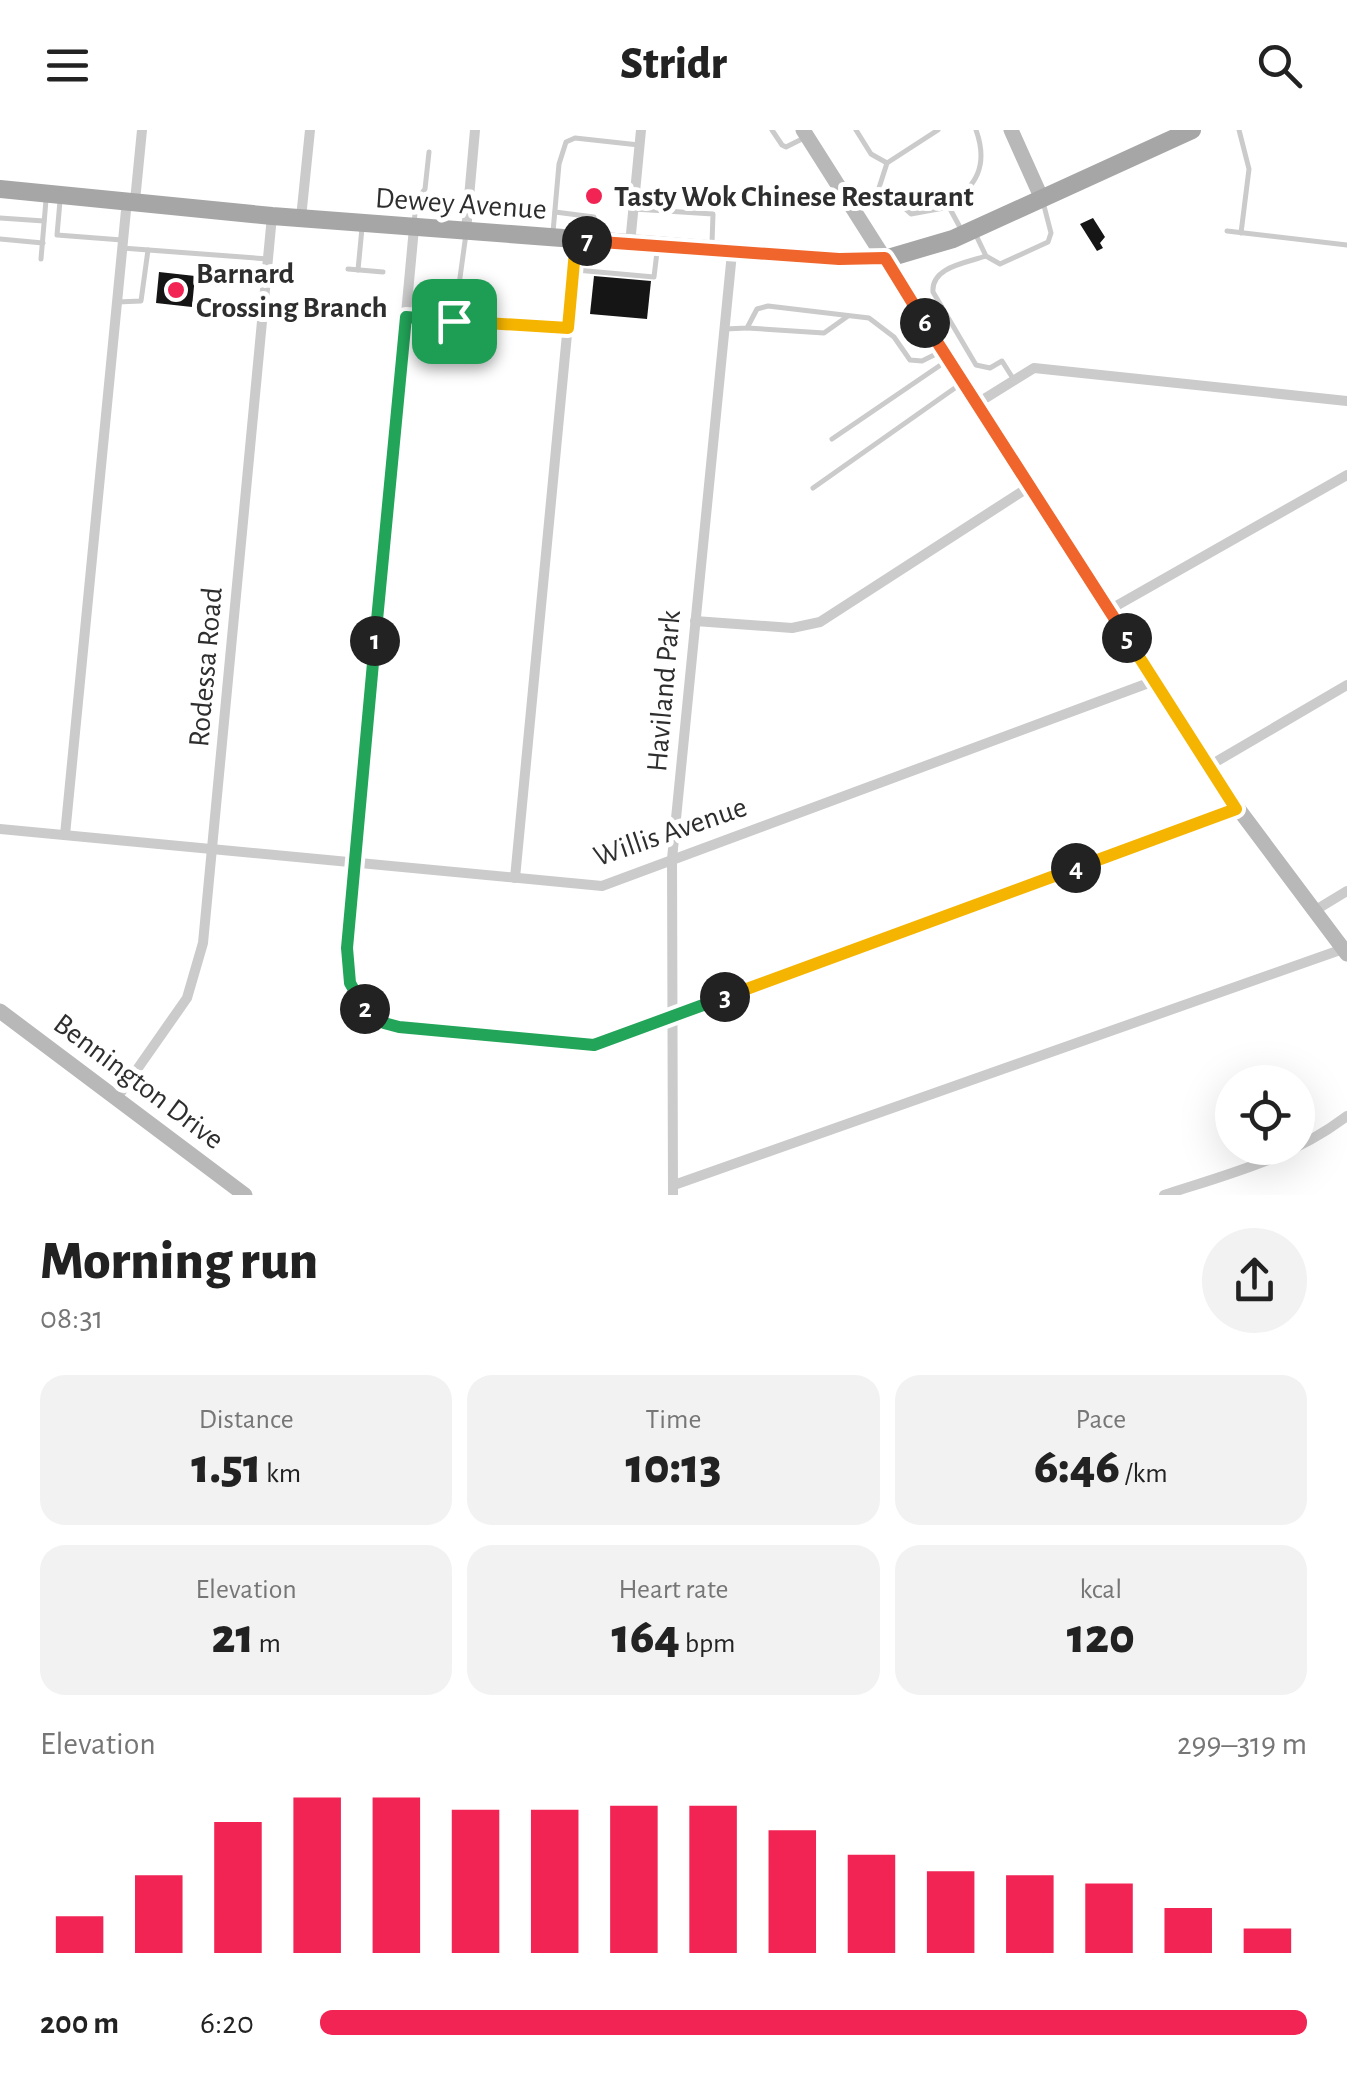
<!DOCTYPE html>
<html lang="en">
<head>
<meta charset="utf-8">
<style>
	body { margin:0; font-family:"Alegreya Sans",sans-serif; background:#f2f2f2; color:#222; height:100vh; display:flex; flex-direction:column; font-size:38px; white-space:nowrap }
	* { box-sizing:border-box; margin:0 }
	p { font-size:32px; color:#767676 }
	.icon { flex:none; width:55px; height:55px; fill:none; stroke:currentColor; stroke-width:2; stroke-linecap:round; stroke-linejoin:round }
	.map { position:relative; height:1065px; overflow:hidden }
	.panel { display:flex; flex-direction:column; background:#fff; flex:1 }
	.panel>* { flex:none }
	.controls { position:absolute; left:1215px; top:935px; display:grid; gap:20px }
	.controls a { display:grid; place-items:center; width:100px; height:100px; border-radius:50%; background:#fff; box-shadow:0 10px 40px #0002; font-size:50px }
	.pin { position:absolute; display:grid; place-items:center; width:85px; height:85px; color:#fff; margin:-42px; border-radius:20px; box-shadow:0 5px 15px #0006 }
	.km { position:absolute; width:50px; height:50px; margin:-25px; border-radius:50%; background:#222; color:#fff; font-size:28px; line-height:50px; text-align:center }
	.round { display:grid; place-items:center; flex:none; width:105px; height:105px; border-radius:52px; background:#f2f2f2 }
	.head { display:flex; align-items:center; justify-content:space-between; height:170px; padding:0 40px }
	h1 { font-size:55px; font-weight:800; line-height:75px }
	.metrics { display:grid; grid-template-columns:repeat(3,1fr); gap:15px; height:170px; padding:10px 40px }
	.metrics div { display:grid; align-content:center; border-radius:25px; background:#f2f2f2; text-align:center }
	.metrics b { font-size:50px; font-weight:800 }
	.metrics small { font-size:28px; font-weight:400 }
	.metrics p { font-size:28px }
	.chart { height:280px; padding:20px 40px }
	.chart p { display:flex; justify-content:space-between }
	.chart svg { width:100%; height:180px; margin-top:10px; stroke:#f12454; stroke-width:6 }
	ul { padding:0 40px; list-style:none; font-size:32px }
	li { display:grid; grid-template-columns:160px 120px 1fr; align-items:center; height:75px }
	li i { height:25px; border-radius:12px; background:#f12454 }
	header { display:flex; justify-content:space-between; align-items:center; height:130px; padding:0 40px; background:#fff; font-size:45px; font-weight:800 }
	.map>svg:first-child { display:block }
</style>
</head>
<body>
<header><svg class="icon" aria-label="menu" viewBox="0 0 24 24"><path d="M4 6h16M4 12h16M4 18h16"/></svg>Stridr<svg class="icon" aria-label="search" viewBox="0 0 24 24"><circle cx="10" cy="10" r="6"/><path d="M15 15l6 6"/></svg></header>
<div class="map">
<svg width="1347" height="1065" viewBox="0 0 1347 1065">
	<rect width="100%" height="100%" fill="#fff"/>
	<!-- building -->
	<g fill="#151515">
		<polygon points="1093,88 1105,107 1100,113 1103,118 1097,121 1080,94"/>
		<polygon points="159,142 195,146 192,177 156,173"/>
		<polygon points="594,146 651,151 647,189 590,184"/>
	</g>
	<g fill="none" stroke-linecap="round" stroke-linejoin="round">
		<!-- lane -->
		<g stroke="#cbcbcb" stroke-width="5">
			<polyline points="772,0 782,15 786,17 804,8"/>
			<polyline points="856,0 871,24 887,33"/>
			<polyline points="1239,0 1249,39 1241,103"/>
			<polyline points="878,61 887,33 938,0"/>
			<polyline points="60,71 57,105 122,110"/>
			<polyline points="853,71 878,61 891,66 911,84 949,77 962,101"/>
			<path d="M949 77C976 55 989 36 976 0"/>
			<polyline points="634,79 713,84 712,113"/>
			<polyline points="555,82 594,87 597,108"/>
			<polyline points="0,88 44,91"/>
			<polyline points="414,95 416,71 425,59 429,22"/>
			<polyline points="974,101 986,126 1000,134 1048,112 1051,103 1043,72"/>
			<polyline points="1227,101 1347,115"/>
			<polyline points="553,102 559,34 566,12 575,8 639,15"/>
			<polyline points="0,109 43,113"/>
			<polyline points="122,118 268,129"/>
			<path d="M986 126C966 133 931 137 933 162L976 235 990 238 1002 231 1014 250"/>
			<polyline points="41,129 46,70"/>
			<polyline points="348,139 383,142"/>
			<polyline points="358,140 362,98"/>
			<polyline points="576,140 654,147 657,122"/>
			<polyline points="117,172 141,171 148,120"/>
			<polyline points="408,187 454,191 466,104"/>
			<polyline points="454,191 565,197"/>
			<polyline points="747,198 824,203 848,186"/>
			<polyline points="725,199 747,198 757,179 768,176 869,188 894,207 910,230 922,231 940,222"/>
			<polyline points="832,309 945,232"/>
			<polyline points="813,358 962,253"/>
		</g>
		<!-- street -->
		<g stroke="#cbcbcb" stroke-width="10">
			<polyline points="135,71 142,0"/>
			<polyline points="301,88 310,0"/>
			<path d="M414 98 347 818C347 857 360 886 399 897L593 915 1236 679"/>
			<polyline points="466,101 475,0"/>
			<polyline points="630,114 641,0"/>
			<polyline points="976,274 1034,238 1347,271"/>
			<polyline points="1109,480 1347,345"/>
			<polyline points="695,491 792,498 820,492 1029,357"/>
			<polyline points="1207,637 1347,555"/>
			<polyline points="0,699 602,756 1154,551"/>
			<polyline points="65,705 127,70"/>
			<polyline points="515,748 576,110"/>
			<polyline points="1314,781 1347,761"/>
			<polyline points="117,968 187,868 203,813 272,86"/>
			<polyline points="674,1055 1343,819"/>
			<polyline points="673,1065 672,729 732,123"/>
			<path d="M1164 1065C1229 1044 1292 1028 1347 986"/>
		</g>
		<!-- secondary -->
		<g stroke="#b8b8b8" stroke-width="15">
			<polyline points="803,0 1207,637 1347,824"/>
			<polyline points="1011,0 1042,69"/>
			<polyline points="0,881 245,1065"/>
		</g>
		<!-- primary -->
		<polyline stroke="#a6a6a6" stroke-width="18" points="0,59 272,86 839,129 885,129 953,109 1192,0"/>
	</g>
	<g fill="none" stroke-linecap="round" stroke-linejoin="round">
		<defs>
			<polyline id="split-1" points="375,511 406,187 454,191"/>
			<polyline id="split-2" points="365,879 350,853 347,818 375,511"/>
			<polyline id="split-3" points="365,879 384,893 399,897 594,915 725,867"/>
			<polyline id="split-4" points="725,867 1076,738"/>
			<polyline id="split-5" points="1076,738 1236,679 1127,508"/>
			<polyline id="split-6" points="925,193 1127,508"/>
			<polyline id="split-7" points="587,111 839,129 885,128 925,193"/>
			<polyline id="split-8" points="454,191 568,198 576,110 587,111"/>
		</defs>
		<!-- split-1 casing -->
		<use href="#split-1" stroke="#fff" stroke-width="20"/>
		<!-- split-2 casing -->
		<use href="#split-2" stroke="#fff" stroke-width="20"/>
		<!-- split-3 casing -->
		<use href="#split-3" stroke="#fff" stroke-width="20"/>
		<!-- split-4 casing -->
		<use href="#split-4" stroke="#fff" stroke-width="20"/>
		<!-- split-5 casing -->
		<use href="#split-5" stroke="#fff" stroke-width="20"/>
		<!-- split-6 casing -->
		<use href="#split-6" stroke="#fff" stroke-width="20"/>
		<!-- split-7 casing -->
		<use href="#split-7" stroke="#fff" stroke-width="20"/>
		<!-- split-8 casing -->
		<use href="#split-8" stroke="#fff" stroke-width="20"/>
		<!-- split-1 -->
		<use href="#split-1" stroke="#22a559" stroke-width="12"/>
		<!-- split-2 -->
		<use href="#split-2" stroke="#22a559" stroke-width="12"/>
		<!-- split-3 -->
		<use href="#split-3" stroke="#22a559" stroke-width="12"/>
		<!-- split-4 -->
		<use href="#split-4" stroke="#f5b400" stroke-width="12"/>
		<!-- split-5 -->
		<use href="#split-5" stroke="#f5b400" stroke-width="12"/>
		<!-- split-6 -->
		<use href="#split-6" stroke="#f0652b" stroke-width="12"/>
		<!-- split-7 -->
		<use href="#split-7" stroke="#f0652b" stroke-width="12"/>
		<!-- split-8 -->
		<use href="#split-8" stroke="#f5b400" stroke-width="12"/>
	</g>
	<!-- markers -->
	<g fill="#f12454" stroke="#fff" stroke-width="4">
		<circle cx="594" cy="66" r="10"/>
		<circle cx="176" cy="160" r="10"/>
	</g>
	<g text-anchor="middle" stroke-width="10" stroke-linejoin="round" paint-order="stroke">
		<!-- poi labels -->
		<g font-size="30" font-weight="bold" fill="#2e2e2e" stroke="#fff" text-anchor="start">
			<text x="614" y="76">Tasty Wok Chinese Restaurant</text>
			<text x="196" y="153">Barnard<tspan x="196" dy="34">Crossing Branch</tspan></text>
		</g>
		<!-- street labels -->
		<g font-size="30" fill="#2e2e2e" stroke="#fff">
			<text transform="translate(461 73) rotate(4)" y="10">Dewey Avenue</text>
			<text transform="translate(205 537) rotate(-85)" y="10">Rodessa Road</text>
			<text transform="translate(663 561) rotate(-85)" y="10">Haviland Park</text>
			<text transform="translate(670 701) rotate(-19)" y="10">Willis Avenue</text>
			<text transform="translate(139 951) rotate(37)" y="10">Bennington Drive</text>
		</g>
	</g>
</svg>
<div class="controls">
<a><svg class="icon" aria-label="locate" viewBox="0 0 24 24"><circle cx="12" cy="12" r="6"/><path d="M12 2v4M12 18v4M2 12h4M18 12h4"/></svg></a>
</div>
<div class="pin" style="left:454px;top:191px;background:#1e9e55"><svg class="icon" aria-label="arrive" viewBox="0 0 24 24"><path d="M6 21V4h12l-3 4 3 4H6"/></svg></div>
<b class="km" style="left:375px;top:511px">1</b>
<b class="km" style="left:365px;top:879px">2</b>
<b class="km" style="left:725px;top:867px">3</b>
<b class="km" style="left:1076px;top:738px">4</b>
<b class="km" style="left:1127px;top:508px">5</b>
<b class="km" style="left:925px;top:193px">6</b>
<b class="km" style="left:587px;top:111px">7</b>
</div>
<section class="panel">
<div class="head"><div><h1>Morning run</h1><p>08:31</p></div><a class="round"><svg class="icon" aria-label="share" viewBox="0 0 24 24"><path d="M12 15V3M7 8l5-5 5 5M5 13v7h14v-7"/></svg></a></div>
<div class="metrics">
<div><p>Distance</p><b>1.51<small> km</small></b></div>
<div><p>Time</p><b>10:13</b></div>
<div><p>Pace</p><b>6:46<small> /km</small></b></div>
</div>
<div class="metrics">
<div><p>Elevation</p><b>21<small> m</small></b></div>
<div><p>Heart rate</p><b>164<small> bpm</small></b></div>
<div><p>kcal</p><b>120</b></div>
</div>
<div class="chart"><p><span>Elevation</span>299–319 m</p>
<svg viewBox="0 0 160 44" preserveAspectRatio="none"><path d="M5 44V35M15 44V25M25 44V12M35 44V6M45 44V6M55 44V9M65 44V9M75 44V8M85 44V8M95 44V14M105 44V20M115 44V24M125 44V25M135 44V27M145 44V33M155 44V38"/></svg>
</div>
<ul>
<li><b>200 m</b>6:20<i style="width:100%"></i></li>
</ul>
</section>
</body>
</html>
